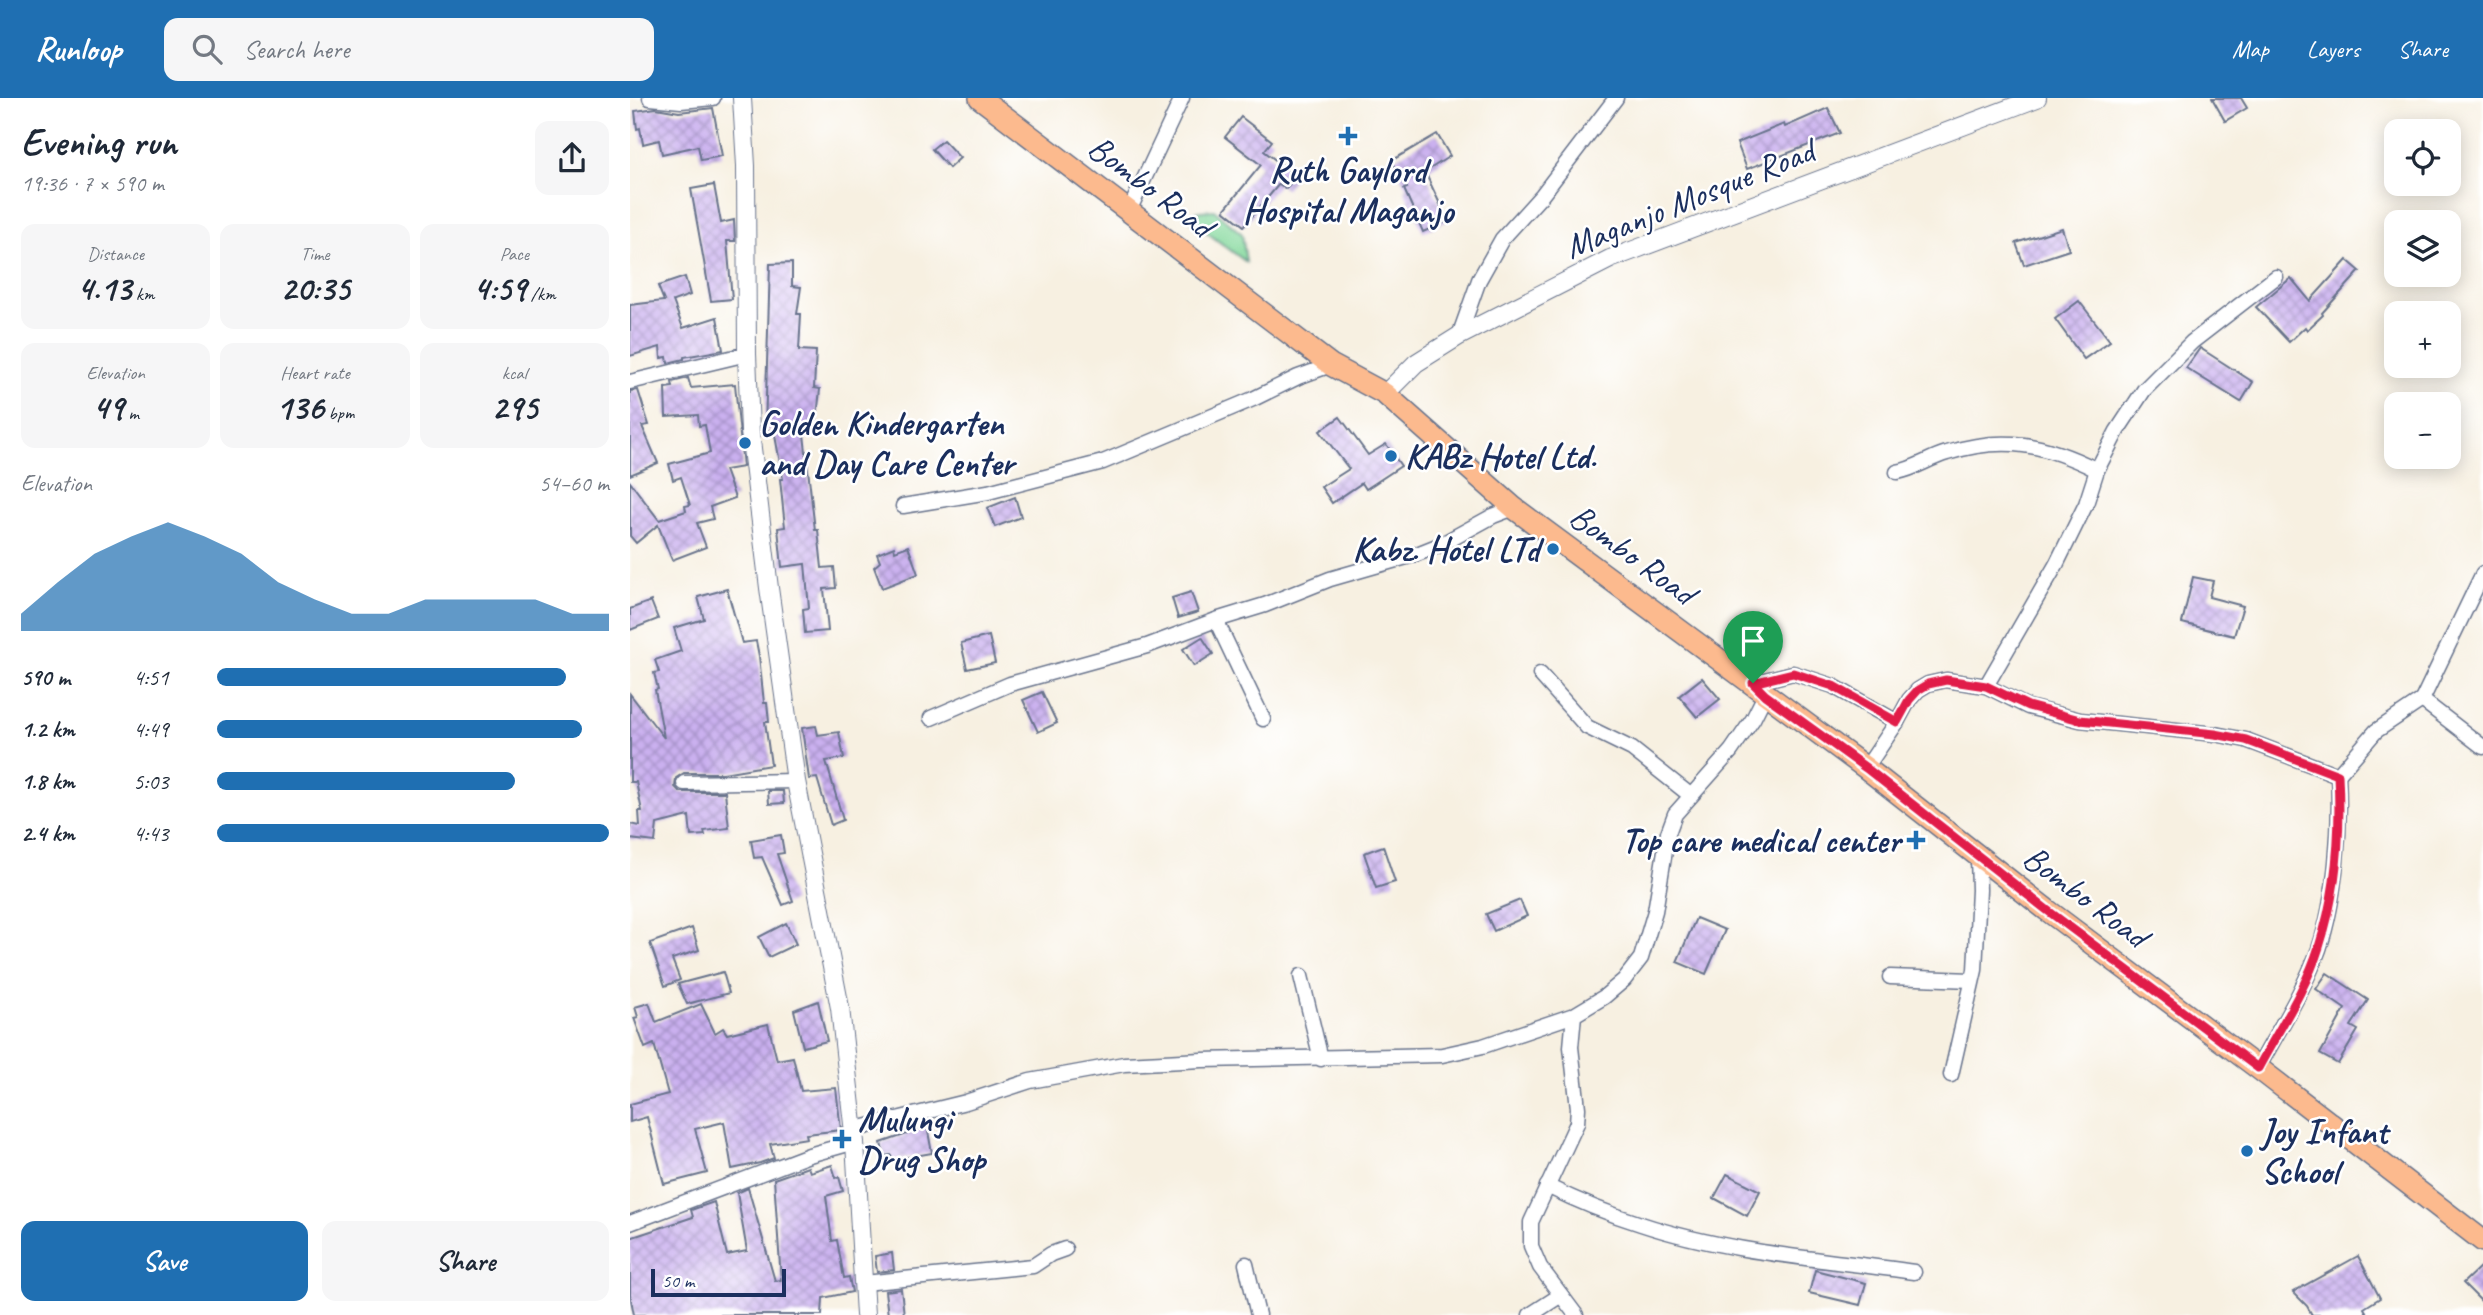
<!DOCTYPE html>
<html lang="en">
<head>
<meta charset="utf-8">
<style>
	body { margin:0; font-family:Caveat,sans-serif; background:#f6f6f7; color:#1f2937; height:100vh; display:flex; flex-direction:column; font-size:26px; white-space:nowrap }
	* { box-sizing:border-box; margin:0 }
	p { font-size:23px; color:#747a83 }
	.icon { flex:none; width:38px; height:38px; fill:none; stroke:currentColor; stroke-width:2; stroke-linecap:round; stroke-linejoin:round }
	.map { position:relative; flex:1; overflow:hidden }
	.drawer { display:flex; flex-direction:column; background:#fff; width:630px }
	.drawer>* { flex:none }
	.buttons { position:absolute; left:1754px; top:21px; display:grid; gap:14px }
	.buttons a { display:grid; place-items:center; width:77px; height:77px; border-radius:14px; background:#fff; box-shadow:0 4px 18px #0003; font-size:35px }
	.scale { position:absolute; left:21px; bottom:18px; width:135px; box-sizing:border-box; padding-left:7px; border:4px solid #1b2f5e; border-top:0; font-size:19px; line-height:24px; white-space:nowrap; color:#1b2f5e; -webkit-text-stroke:5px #fff; paint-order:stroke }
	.pin { position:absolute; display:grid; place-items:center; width:60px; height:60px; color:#fff; margin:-72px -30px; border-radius:50% 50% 50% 0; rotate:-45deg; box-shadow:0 0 7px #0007 }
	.pin .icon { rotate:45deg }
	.round { display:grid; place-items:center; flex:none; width:74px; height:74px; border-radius:14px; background:#f6f6f7 }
	.summary { display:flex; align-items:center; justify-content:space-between; height:119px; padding:0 21px }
	h1 { font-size:38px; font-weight:700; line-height:52px }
	.figures { display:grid; grid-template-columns:repeat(3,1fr); gap:10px; height:119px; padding:7px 21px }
	.figures div { display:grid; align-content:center; border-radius:14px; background:#f6f6f7; text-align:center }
	.figures b { font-size:35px; font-weight:700 }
	.figures small { font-size:19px; font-weight:400 }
	.figures p { font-size:19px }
	.chart { height:196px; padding:14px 21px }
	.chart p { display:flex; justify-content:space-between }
	.chart svg { width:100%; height:126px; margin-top:7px; fill:#1f6fb2; opacity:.7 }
	.primary-button { display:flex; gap:14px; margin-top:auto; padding:14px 21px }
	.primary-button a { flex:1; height:80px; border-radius:14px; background:#1f6fb2; color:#fff; font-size:28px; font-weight:700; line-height:80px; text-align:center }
	.primary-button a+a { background:#f6f6f7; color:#1f2937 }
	ul { padding:0 21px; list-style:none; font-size:23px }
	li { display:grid; grid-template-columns:112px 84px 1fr; align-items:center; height:52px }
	li i { height:18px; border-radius:9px; background:#1f6fb2 }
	header { display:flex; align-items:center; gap:42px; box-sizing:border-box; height:98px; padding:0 35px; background:#1f6fb2; color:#fff }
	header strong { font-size:33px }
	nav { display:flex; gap:38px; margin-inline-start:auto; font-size:24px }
	.search { width:490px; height:63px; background:#f6f6f7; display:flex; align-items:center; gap:18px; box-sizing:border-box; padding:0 24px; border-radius:14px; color:#747a83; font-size:26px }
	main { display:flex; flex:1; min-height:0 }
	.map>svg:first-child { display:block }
</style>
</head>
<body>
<header>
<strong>Runloop</strong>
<div class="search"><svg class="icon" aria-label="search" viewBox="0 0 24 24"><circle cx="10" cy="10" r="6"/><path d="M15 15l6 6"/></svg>Search here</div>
<nav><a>Map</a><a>Layers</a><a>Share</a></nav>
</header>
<main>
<section class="drawer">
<div class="summary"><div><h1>Evening run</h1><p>19:36 · 7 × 590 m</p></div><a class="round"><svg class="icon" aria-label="share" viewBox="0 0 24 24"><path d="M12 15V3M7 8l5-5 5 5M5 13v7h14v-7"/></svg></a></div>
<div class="figures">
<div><p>Distance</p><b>4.13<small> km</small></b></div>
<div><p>Time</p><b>20:35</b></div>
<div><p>Pace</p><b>4:59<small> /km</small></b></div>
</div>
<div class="figures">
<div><p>Elevation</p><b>49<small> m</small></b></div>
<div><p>Heart rate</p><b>136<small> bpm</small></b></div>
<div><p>kcal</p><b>295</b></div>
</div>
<div class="chart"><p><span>Elevation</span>54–60 m</p>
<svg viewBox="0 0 160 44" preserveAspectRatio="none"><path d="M0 44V38L10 27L20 17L30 11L40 6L50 11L60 17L70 27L80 33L90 38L100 38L110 33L120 33L130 33L140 33L150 38L160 38V44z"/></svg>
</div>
<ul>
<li><b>590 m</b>4:51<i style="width:89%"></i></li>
<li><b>1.2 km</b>4:49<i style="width:93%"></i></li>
<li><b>1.8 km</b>5:03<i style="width:76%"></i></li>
<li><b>2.4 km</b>4:43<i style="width:100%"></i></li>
</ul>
<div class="primary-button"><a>Save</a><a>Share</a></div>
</section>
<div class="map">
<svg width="1853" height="1217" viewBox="0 0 1853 1217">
	<defs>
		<pattern id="building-cross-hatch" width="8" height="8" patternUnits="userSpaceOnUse" patternTransform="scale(1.75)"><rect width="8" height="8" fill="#cab0ef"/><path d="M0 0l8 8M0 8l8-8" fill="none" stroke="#a390c5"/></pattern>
	</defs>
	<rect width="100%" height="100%" fill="#fff"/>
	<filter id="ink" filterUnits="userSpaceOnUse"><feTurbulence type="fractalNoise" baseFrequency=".0143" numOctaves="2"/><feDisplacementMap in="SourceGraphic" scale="14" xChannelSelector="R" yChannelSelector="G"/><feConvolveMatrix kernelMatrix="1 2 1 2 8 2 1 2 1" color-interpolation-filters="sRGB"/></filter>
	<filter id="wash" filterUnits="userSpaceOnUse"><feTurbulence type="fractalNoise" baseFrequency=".00686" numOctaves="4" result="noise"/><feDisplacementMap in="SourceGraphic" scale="28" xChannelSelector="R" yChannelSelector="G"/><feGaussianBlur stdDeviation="1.57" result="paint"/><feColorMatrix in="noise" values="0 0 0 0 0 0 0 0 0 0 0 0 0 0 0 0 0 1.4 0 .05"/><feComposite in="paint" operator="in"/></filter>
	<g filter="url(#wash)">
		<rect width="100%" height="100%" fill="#f7f0e1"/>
		<!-- grass -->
		<polygon fill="#83d89b" stroke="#4f847c" stroke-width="2" points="584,112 612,136 616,164 555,118 570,113"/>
		<g id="blocks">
			<!-- building -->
			<g fill="url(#building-cross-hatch)">
				<polygon points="1582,0 1611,0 1617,10 1595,23"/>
				<polygon points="26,10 49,14 83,10 92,58 71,62 68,48 32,56 29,42 13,46 10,30 7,31 5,13"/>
				<polygon points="1198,10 1210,35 1117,71 1107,45 1154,26 1155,29"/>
				<polygon points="611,19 642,43 634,53 666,78 656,91 649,86 614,128 594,112 631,67 595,39"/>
				<polygon points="807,36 820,58 795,74 818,123 793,134 774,91 777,90 761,63"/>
				<polygon points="313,42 330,60 319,70 302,51"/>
				<polygon points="84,87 91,125 104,122 105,143 97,143 102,201 81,203 61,91"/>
				<polygon points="1432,130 1439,152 1394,167 1386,145"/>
				<polygon points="1717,162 1730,173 1692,215 1693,217 1677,232 1675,229 1659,244 1626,209 1661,180 1680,203"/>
				<polygon points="162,165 162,188 171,189 167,216 171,216 169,252 186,253 184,290 190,291 186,328 173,328 185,432 188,432 192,470 204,469 206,490 194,491 198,533 175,535 173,511 179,510 175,466 152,469 148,430 155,429 150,381 153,381 144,332 135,332 140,166"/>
				<polygon points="55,179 60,197 43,203 53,230 87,219 93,252 54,259 54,261 38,265 37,259 31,260 30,249 0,258 0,207 34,203 28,188"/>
				<polygon points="1449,203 1480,243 1454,261 1425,221"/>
				<polygon points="1570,250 1623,284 1611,304 1556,270"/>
				<polygon points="58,280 61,290 105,286 113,369 95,372 105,400 80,409 83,421 67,425 76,449 42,462 28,427 6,445 0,438 0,384 29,422 56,413 55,408 60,407 51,379 43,382 39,366 80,355 75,327 69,328 68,317 36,319 35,290 43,289 42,284"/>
				<polygon points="8,292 19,327 12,328 28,365 0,377 0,293"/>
				<polygon points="710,319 738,357 756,346 771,368 736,391 732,385 702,405 691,389 719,371 690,333"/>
				<polygon points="385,399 391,419 365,429 357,410"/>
				<polygon points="278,448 288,476 252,490 244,469 250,464 247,456 264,449 265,453"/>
				<polygon points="1563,479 1583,483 1579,499 1613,508 1604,538 1552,525"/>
				<polygon points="97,491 112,545 126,543 129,558 134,605 137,605 139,624 135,624 141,667 93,675 54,675 46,680 45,689 50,694 95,694 99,730 74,733 75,737 61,738 59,718 27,726 25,744 0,741 0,726 10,728 9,713 12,713 6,684 0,684 0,596 34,640 25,592 28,591 24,575 29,574 25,562 51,553 44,530 74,521 68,499"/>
				<polygon points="561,494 568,514 548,520 542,500"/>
				<polygon points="21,503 28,521 0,532 0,511"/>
				<polygon points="359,538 365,565 337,571 331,545"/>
				<polygon points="572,539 583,556 564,568 553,551"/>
				<polygon points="1072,580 1090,601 1067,619 1049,598"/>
				<polygon points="412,594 427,625 408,634 393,602"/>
				<polygon points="186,628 188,637 209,634 214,660 196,663 213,722 201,727 187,680 179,681 172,630"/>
				<polygon points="138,693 153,693 154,705 139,706"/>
				<polygon points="151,737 154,755 147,756 163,803 153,807 132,759 124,760 121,742"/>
				<polygon points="753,748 765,784 746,790 734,755"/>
				<polygon points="890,802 897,818 864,833 856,816"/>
				<polygon points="1066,820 1095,832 1076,876 1047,864"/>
				<polygon points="156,825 166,846 139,859 129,839"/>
				<polygon points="62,830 69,852 42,861 50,882 35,888 20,845"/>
				<polygon points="93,874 99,895 57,906 48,886"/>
				<polygon points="1697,875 1738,902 1721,928 1728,932 1708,966 1690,956 1715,911 1686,891"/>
				<polygon points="188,903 197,943 173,949 164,912"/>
				<polygon points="19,905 26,924 71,906 85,935 93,930 97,936 138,926 147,962 163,959 171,993 206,990 211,1032 176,1036 177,1040 140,1046 144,1060 130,1065 102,1071 94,1024 65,1031 77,1075 34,1086 17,1019 0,1024 0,1006 38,996 24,946 15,950 4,920 8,919 5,909"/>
				<polygon points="297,1028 302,1055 262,1062 261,1057 254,1058 251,1045 277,1036 276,1032"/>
				<polygon points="202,1067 206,1080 209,1079 213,1093 196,1098 202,1143 207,1142 214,1180 219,1179 222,1194 193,1200 192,1217 4,1217 0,1196 0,1140 63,1119 61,1112 84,1104 97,1157 117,1153 107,1095 118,1090 145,1183 151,1182 144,1081 178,1069 180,1074"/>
				<polygon points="1097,1076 1130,1093 1117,1118 1084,1100"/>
				<polygon points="262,1155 264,1172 247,1174 245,1158"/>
				<polygon points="1728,1158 1750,1200 1734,1210 1738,1217 1682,1217 1677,1208 1663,1194"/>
				<polygon points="1853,1166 1853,1205 1833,1185"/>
				<polygon points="1185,1172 1236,1185 1230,1207 1179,1195"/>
				<polygon points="271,1191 274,1217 258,1217 255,1193"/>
			</g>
		</g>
	</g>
	<g filter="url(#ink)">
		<use href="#blocks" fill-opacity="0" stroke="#68738c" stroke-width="2"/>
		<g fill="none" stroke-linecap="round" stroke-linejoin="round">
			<defs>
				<g id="minor">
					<polyline points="20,0 51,3 83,0"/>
					<polyline points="499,113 552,0"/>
					<polyline points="829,238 849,182 872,141 912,97 986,0"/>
					<polyline points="0,284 117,256"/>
					<path d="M1267 374C1285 371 1299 360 1317 355 1374 337 1415 346 1467 372"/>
					<polyline points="273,408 358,394 473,364 623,301 668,279 701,267"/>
					<polyline points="586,522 633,621"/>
					<polyline points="910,576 957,629 1002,651 1060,697"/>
					<polyline points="1123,585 1163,575 1203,588 1267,624"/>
					<polyline points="1356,588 1426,467 1456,406 1467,372 1487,333 1514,292 1562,244 1646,179"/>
					<polyline points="1792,602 1853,649"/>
					<polyline points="301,620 380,586 517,548 586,522 635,507 700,481 787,456 812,446 863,418 884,410"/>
					<polyline points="1236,670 1267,624 1279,602 1288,592 1298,586 1316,582 1356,588 1398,609 1450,622 1585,636 1616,642 1708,677"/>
					<polyline points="54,685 166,683"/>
					<polyline points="671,878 691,961"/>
					<polyline points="1260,879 1342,882"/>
					<path d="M1628 970C1649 931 1674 892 1689 851 1706 801 1711 729 1708 677L1746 633 1792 602 1853 475"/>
					<polyline points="1321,977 1345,872 1349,792 1348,758"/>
					<polyline points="222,1032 336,1004 400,983 494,966 572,962 812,957 853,948 944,917"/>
					<path d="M917 1088C947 1103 979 1116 1011 1126 1098 1155 1193 1161 1284 1174"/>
					<polyline points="0,1125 179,1057 225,1044"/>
					<polyline points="616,1166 628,1217"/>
					<polyline points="234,1185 403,1168 421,1156 435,1151"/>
					<polyline points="900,1217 931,1197"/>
					<polyline points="946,1217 910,1169 901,1148 901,1124 947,1025 948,1010 941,949 944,917 974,899 994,882 1011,860 1025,813 1038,735 1045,716 1101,653 1123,621 1135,597"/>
				</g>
				<g id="tertiary">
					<polyline points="112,0 116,68 117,256 120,334 139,490 166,683 210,910 225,1044 235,1217"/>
					<polyline points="755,296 786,265 829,238 980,161 1407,0"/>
				</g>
				<polyline id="primary" points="350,0 701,267 755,296 884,410 1236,670 1417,812 1628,970 1853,1143"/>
			</defs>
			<!-- minor casing -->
			<use href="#minor" stroke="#68738c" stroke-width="17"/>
			<!-- tertiary casing -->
			<use href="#tertiary" stroke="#68738c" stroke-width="20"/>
			<!-- primary casing -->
			<use href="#primary" stroke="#68738c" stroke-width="24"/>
			<!-- minor -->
			<use href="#minor" stroke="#fff" stroke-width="14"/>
			<!-- tertiary -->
			<use href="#tertiary" stroke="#fff" stroke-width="18"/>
			<!-- primary -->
			<use href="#primary" stroke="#fcba8e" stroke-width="21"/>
		</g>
	</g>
	<g fill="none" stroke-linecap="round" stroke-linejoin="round" filter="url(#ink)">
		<defs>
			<path id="route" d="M1163 575 1203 588 1267 624 1279 602 1288 592 1298 586 1316 582 1356 588 1398 608 1450 622 1585 636 1616 642 1708 677C1711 733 1707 794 1689 849 1676 891 1649 931 1628 970L1417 812 1236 670 1135 597 1123 585Z"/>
		</defs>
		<!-- route casing -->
		<use href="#route" stroke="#fff" stroke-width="14"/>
		<!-- route -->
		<use href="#route" stroke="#e11d48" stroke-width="9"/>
	</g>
	<!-- markers -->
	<g fill="#1f6fb2" stroke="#fff" stroke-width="2.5">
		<path d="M714.5 27.5h7v7h7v7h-7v7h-7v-7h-7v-7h7z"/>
		<circle cx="115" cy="345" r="7"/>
		<circle cx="761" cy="358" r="7"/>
		<circle cx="923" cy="451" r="7"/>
		<path d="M1282.5 731.5h7v7h7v7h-7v7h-7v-7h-7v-7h7z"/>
		<path d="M208.5 1030.5h7v7h7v7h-7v7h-7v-7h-7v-7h7z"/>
		<circle cx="1617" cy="1053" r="7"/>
	</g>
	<g text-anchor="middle" stroke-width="5" stroke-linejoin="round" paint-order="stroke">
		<!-- poi labels -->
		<g font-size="35" font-weight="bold" fill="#1b2f5e" stroke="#fff" text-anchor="start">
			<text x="718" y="84" text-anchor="middle">Ruth Gaylord<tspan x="718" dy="40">Hospital Maganjo</tspan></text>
			<text x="129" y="337">Golden Kindergarten<tspan x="129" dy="40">and Day Care Center</tspan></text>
			<text x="775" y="370">KABz Hotel Ltd.</text>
			<text x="909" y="463" text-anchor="end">Kabz. Hotel LTd</text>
			<text x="1270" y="754" text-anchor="end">Top care medical center</text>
			<text x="228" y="1033">Mulungi<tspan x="228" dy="40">Drug Shop</tspan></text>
			<text x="1631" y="1045">Joy Infant<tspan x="1631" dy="40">School</tspan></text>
		</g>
		<!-- street labels -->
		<g font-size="35" fill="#1b2f5e" stroke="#fff">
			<text transform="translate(521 88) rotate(37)" y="12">Bombo Road</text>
			<text transform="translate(1059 100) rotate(-22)" y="12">Maganjo Mosque Road</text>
			<text transform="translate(1003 456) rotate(36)" y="12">Bombo Road</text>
			<text transform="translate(1456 798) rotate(37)" y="12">Bombo Road</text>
		</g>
	</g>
</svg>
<div class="buttons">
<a><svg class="icon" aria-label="locate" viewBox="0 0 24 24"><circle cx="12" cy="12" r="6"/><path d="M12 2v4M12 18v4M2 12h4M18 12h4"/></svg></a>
<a><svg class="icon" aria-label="layers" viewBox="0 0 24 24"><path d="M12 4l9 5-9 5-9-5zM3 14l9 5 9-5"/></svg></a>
<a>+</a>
<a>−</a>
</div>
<div class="scale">50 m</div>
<div class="pin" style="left:1123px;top:585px;background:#1e9e55"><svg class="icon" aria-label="arrive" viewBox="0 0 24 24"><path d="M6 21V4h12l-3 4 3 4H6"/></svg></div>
</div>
</main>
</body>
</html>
